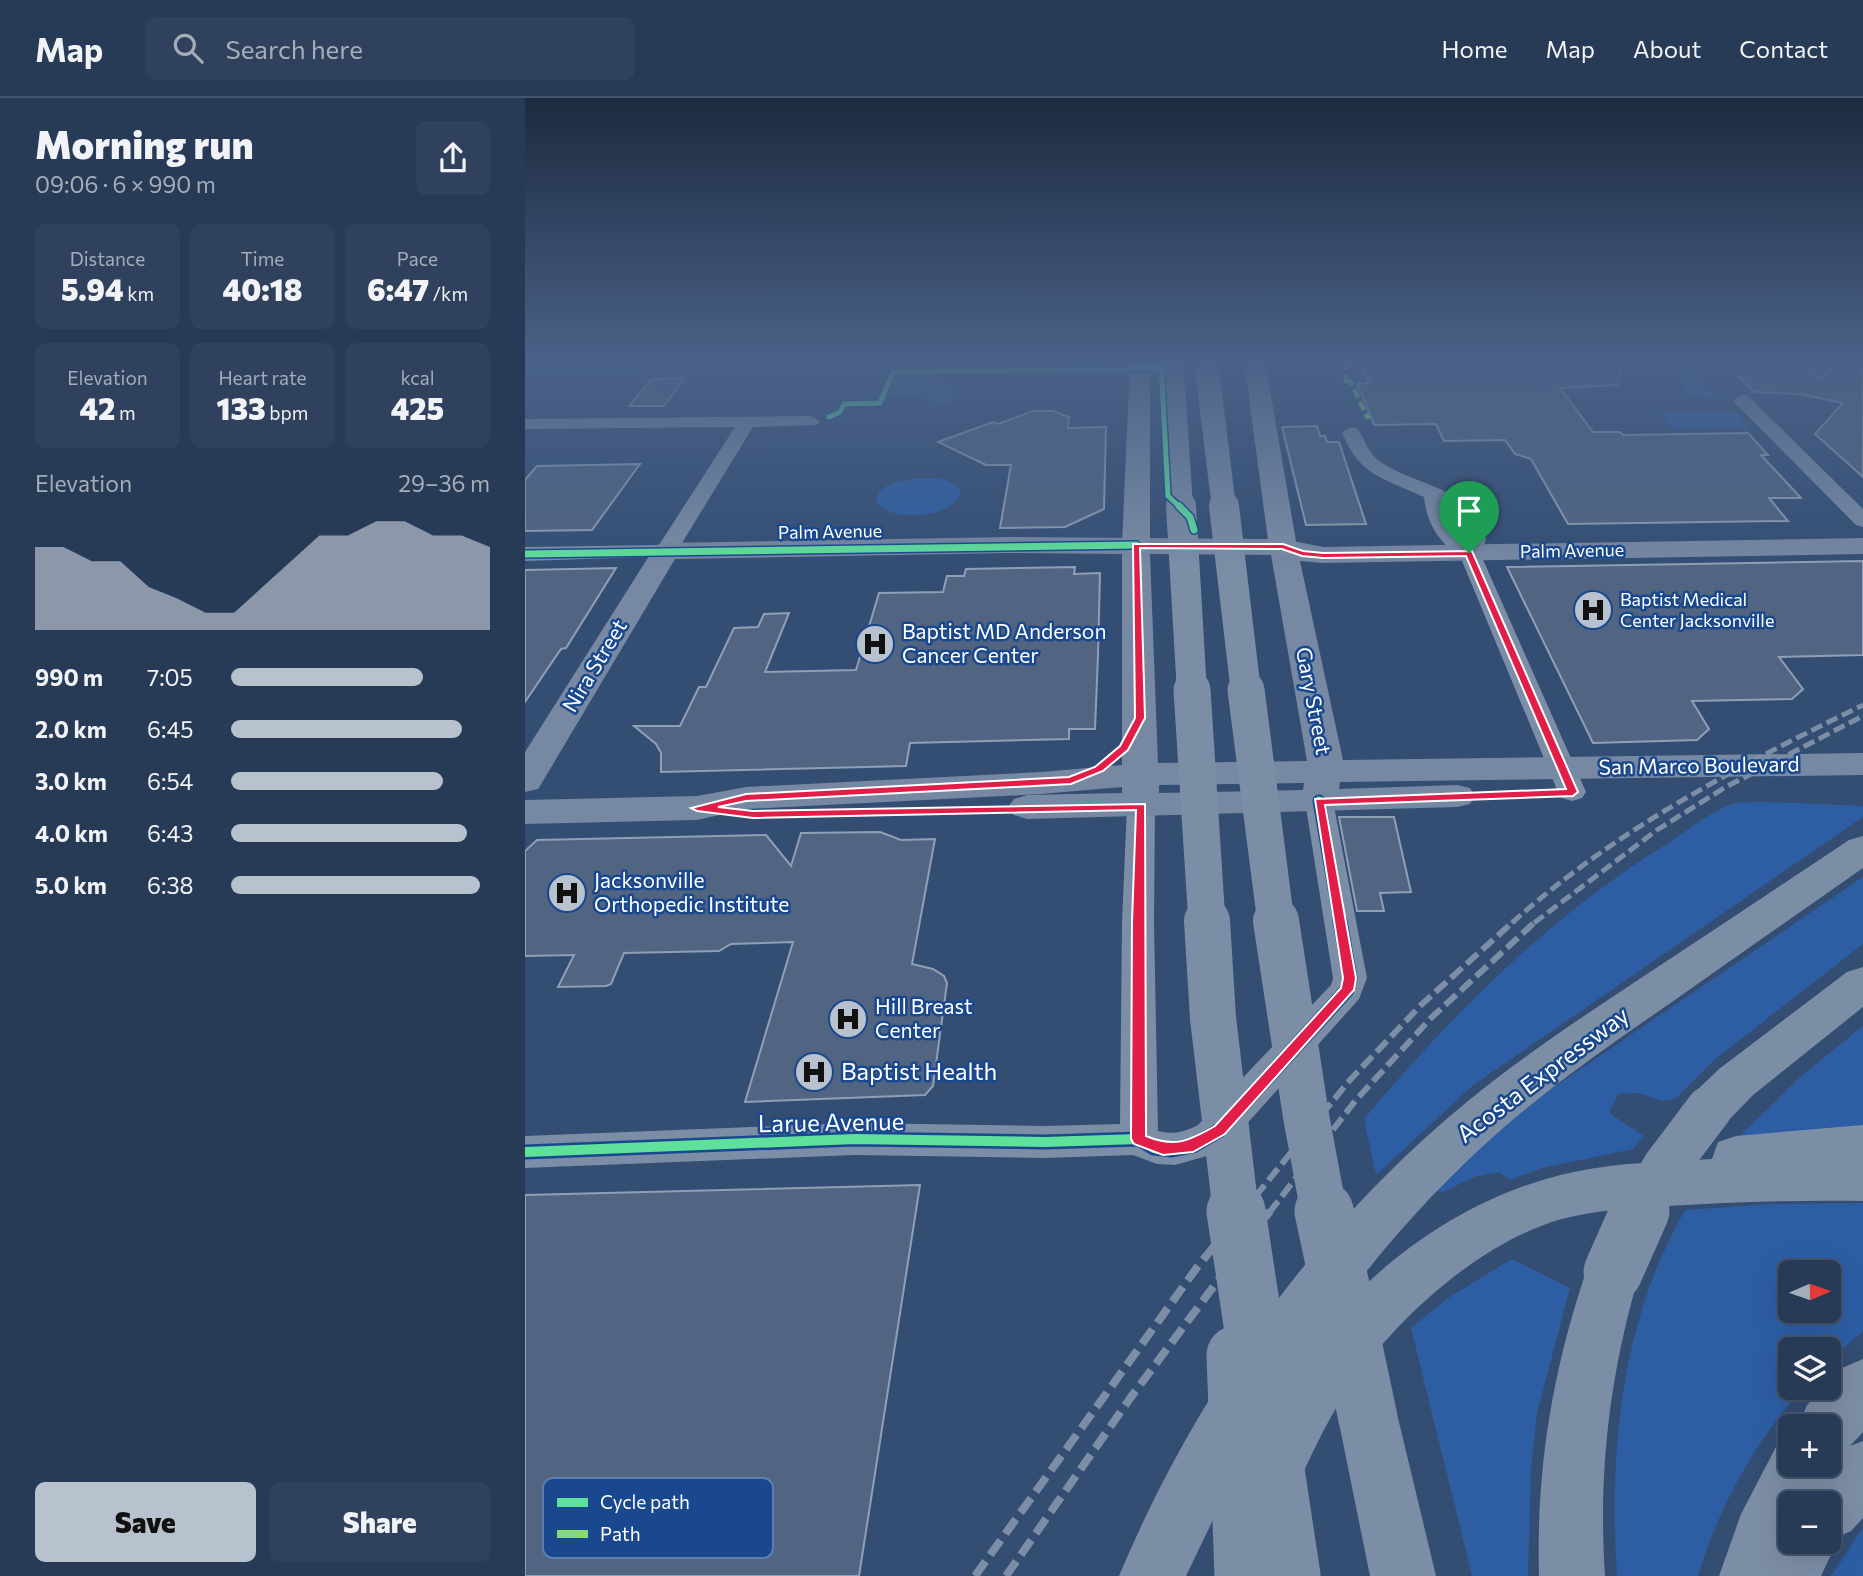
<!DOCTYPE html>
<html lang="en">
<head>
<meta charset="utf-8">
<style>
	body { margin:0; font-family:Commissioner,sans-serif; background:#2f415c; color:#f1f3f6; height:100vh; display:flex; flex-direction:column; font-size:26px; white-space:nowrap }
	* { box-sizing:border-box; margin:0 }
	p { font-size:23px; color:#a4adb9 }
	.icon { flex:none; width:38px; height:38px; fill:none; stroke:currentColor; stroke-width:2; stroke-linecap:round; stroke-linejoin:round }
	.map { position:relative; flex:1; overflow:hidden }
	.drawer { display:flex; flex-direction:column; background:#273a56; width:525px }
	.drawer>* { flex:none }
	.needle { width:46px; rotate:88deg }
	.controls { position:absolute; left:1253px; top:1162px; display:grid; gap:14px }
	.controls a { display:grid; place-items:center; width:63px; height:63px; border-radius:10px; background:#273a56; box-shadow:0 7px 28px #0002,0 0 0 2px #43546c; font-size:35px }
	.pin { position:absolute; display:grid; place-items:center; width:60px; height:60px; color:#fff; margin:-72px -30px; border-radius:50% 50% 50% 0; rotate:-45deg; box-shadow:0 0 7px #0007 }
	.pin .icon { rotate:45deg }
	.round { display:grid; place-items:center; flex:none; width:74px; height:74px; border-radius:10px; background:#2f415c }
	.overview { display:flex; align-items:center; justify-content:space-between; height:119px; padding:0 35px }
	h1 { font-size:38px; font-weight:800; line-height:52px }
	.figures { display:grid; grid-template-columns:repeat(3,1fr); gap:10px; height:119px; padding:7px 35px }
	.figures div { display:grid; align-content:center; border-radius:10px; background:#2f415c; text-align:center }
	.figures b { font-size:30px; font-weight:800 }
	.figures small { font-size:19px; font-weight:400 }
	.figures p { font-size:19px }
	.chart { height:196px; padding:14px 35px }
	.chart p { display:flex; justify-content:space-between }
	.chart svg { width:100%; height:126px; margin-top:7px; fill:#b8c1ce; opacity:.7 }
	.action { display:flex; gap:14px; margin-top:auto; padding:14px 35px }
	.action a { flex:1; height:80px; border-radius:10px; background:#b8c1ce; color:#111; font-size:28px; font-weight:800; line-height:80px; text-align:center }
	.action a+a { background:#2f415c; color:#f1f3f6 }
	ul { padding:0 35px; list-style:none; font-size:23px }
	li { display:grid; grid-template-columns:112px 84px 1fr; align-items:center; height:52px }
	li i { height:18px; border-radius:9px; background:#b8c1ce }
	header { display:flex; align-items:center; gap:42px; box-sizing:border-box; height:98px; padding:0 35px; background:#273a56; border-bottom:2px solid #43546c }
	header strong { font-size:33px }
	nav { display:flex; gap:38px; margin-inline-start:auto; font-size:24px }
	.search { width:490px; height:63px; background:#2f415c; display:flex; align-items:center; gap:18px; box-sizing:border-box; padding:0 24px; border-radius:10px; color:#a4adb9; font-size:26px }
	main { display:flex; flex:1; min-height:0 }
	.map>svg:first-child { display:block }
</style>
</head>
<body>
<header>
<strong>Map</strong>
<div class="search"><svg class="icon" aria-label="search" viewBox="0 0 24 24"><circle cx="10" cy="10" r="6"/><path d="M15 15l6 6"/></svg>Search here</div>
<nav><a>Home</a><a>Map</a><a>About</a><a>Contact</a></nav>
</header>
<main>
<section class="drawer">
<div class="overview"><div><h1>Morning run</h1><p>09:06 · 6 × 990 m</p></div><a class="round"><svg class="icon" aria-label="share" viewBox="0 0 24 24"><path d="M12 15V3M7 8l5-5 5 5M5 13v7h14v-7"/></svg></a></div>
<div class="figures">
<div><p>Distance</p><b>5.94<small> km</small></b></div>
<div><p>Time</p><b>40:18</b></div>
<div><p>Pace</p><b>6:47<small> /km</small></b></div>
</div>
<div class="figures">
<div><p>Elevation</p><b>42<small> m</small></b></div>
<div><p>Heart rate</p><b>133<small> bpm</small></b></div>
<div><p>kcal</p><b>425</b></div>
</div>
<div class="chart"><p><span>Elevation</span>29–36 m</p>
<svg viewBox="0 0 160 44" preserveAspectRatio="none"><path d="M0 44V15L10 15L20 20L30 20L40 29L50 33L60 38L70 38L80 29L90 20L100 11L110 11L120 6L130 6L140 11L150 11L160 15V44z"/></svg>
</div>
<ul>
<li><b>990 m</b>7:05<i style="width:74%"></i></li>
<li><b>2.0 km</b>6:45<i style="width:89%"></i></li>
<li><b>3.0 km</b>6:54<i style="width:82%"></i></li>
<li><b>4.0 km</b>6:43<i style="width:91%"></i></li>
<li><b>5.0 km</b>6:38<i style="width:96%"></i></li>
</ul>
<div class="action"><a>Save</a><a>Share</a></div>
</section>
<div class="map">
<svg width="1338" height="1478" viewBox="0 0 1338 1478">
	<rect width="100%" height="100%" fill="#344d73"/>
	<!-- green -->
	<g fill="#2d5ea4" fill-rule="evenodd">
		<polygon points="1150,263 1190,296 1190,299 1176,300 1160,293 1156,272"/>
		<polygon points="1134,314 1211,315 1224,330 1148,331"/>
		<path d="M390 381C405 380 429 378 436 395 426 421 367 425 351 404 352 386 375 383 390 381Z"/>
		<path d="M1273 705 1338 708V719L947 988 851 1077 839 1021C929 914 1026 817 1145 744 1163 732 1184 715 1204 707 1219 702 1255 705 1273 705Z"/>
		<polygon points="1338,779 1338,846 1189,962 1150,1001 1138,1003 1114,995 1093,996 1084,1015 1119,1038 1108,1051 1017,1070 985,1082 974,1074 949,1079 916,1095 911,1090 949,1054 1007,1004"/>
		<polygon points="1338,928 1338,1033 1212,1041 1275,979"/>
		<path d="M1338 1105V1233L1304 1263V1251H1265V1290H1278C1229 1345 1194 1408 1173 1478H1092C1084 1351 1096 1224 1160 1112L1248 1106ZM1265 1174H1304V1213H1265Z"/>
		<polygon points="987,1161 1045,1190 1012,1315 1006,1371 1003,1478 947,1478 886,1230 923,1200"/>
		<polygon points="1338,1430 1338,1478 1306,1478"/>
	</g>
	<!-- water -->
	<g fill="#37588a">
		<polygon points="0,263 605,263 569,270 0,278"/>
		<path d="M396 279 434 290V299C414 313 402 299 384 298 375 298 369 301 361 297L369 282Z"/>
	</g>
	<!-- building -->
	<g fill="#516583" stroke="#909fb5" stroke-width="2">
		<polygon points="879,263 1097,263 1092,287 1035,290 1068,334 1095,334 1098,337 1223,335 1243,357 1236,357 1276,400 1244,400 1263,423 1043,426 1006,361 990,356 980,342 919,343 911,326 849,327 832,285 844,285 835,265"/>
		<polygon points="1197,263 1275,263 1296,281 1313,263 1338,263 1338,379 1290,336 1318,305 1274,296 1229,294"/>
		<polygon points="160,280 139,308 104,308 127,281"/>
		<polygon points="508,313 528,313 544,319 543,330 581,329 579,411 540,429 475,430 486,367 461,367 413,344 468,324 473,326"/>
		<polygon points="792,328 795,338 800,338 802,344 814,344 841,426 781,427 757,329"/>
		<polygon points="115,366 67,432 0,433 0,382 12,368"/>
		<polygon points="1338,463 1338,557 1254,559 1278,591 1267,601 1167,603 1184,631 1172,642 1068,645 982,469"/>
		<polygon points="550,469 549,476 575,475 573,557 570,631 544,631 544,641 385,645 381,668 136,674 136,655 131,646 109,628 155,628 174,589 181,589 209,530 233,529 239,516 264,515 240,574 331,572 354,495 418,494 422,478 439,478 441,471"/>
		<polygon points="91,470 41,550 36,551 0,604 0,472"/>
		<polygon points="814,719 869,719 886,794 855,795 859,813 832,813"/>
		<polygon points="355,734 376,742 410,741 387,866 408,871 419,878 422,885 408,988 400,997 220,1004 268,844 206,846 194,853 99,855 86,886 81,888 33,889 49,857 0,858 0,753 12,742 241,737 266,768 276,735"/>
		<polygon points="395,1087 334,1478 0,1478 0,1097"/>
	</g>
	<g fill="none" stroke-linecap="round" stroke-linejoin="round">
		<!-- street -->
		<g fill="#7b8ea6" fill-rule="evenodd">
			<polygon points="1217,297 1223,298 1338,411 1338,429 1331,427 1211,306 1208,302"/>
			<polygon points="286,318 295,323 292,327 228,329 149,458 0,463 0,449 134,447 210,329 0,331 0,321"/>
			<path d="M826 329 832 330C840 341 842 353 853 362 886 388 957 390 961 442L955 455 1061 694 1057 700 1047 703 1037 700 1033 694 935 458C914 445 901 424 899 399 860 381 833 377 817 334ZM921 410 934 423 940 442 929 430Z"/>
			<path d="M794 694 804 697 808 703 842 880 834 901 701 1049 682 1058 650 1067 632 1066 608 1057 520 1060 330 1057 0 1070V1038L330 1025 520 1028 595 1026 597 824 602 708 606 702 616 699 626 702 630 708 629 824 633 1033C648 1037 660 1034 673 1027L806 887 808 880 780 703 784 697Z"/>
		</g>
		<!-- secondary -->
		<path fill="#7788a3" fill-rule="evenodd" d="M481 439 758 441 798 449 1338 440V456L798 465 775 463 818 662 1338 655V677L815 684 814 691 932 687 945 690 950 698 945 706 932 709 502 721 489 717 483 709 489 701 502 697 597 695V689L516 696 221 711 172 722 0 726V702L172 698 221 689 516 674 597 667V456L481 455 150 461 18 683 13 691 0 694V654L131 447 141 445ZM625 456 746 457 782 663 633 665ZM779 685 778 692 634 695V687Z"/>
		<!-- highway -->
		<g fill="#7c8ea6" fill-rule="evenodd">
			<polygon points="605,263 625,263 625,447 621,453 611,455 601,453 597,447"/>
			<polygon points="719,263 740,263 772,449 768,455 758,457 748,455 744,449"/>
			<path d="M1338 738V770C1274 815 1210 859 1147 904 1089 944 1030 985 977 1031 910 1090 851 1156 800 1229 864 1154 952 1094 1049 1074 1094 1064 1141 1064 1187 1061L1193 1044 1211 1038 1338 1027V1103C1272 1102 1207 1104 1142 1108 1107 1110 1071 1112 1037 1121 954 1144 868 1223 821 1294 801 1325 785 1359 770 1393L748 1402 726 1393 717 1371 734 1332 709 1378 661 1478H594C670 1296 790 1128 943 1003 998 958 1057 919 1116 880 1186 834 1255 788 1324 742Z"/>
			<polygon points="1338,869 1338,909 1228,997 1201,1025 1184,1031 1167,1025 1160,1011 1167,997 1194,971 1322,874"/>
			<path d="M1088 1149 1107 1156 1115 1174C1085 1274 1073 1373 1080 1478H1014C1011 1373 1027 1274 1061 1174L1069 1156Z"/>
			<path d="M1338 1261V1334L1325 1348 1338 1343V1420L1326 1433 1311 1440 1312 1444 1296 1478H1194L1216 1416 1253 1345 1265 1340V1367H1304V1362L1305 1364 1315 1353 1304 1358V1328H1273L1282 1307 1298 1290H1304V1284L1317 1270ZM1265 1405H1304V1444H1265Z"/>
			<polygon points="843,1290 864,1299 873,1320 911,1478 845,1478 813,1320 822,1299"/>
		</g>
		<!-- rail-far2 -->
		<g stroke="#7c8ea6" stroke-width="5" stroke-dasharray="12 5" stroke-linecap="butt">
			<path d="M987 825C1091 731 1214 668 1338 607"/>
			<polyline points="1009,825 1132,732 1199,690 1338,618"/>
		</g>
		<!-- rail-far1 -->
		<g stroke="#7c8ea6" stroke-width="6" stroke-dasharray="15 6" stroke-linecap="butt">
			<polyline points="717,1115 824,983 896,907 989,823"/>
			<polyline points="744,1115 830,1003 906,920 1011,823"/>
		</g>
		<!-- rail -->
		<g stroke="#7c8ea6" stroke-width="8" stroke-dasharray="18 8" stroke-linecap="butt">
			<polyline points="450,1478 673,1168 718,1113"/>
			<polyline points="481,1478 606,1299 745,1113"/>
		</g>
		<!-- highway-bridge-far4 -->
		<g stroke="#7c8ea6" stroke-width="24">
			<polyline points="647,271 656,410"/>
			<polyline points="682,271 699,410"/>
		</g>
		<!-- highway-bridge-far3 -->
		<g stroke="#7c8ea6" stroke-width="30">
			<polyline points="656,408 667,594"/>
			<polyline points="699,408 721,594"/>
		</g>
		<!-- highway-bridge-far2 -->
		<g stroke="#7c8ea6" stroke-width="37">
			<polyline points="667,592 682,825"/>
			<polyline points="721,592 751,825"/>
		</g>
		<!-- highway-bridge-far1 -->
		<g stroke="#7c8ea6" stroke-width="46">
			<polyline points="682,823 688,920 711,1115"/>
			<polyline points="751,823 781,1018 799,1115"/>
			<polyline points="1114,1115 1141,1068 1184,1011"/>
		</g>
		<!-- highway-bridge -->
		<g stroke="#7c8ea6" stroke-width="59">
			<polyline points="711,1113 766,1478"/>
			<polyline points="799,1113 843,1320"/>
			<polyline points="1088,1174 1115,1113"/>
			<polyline points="711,1257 719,1478"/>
		</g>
		<!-- quiet -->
		<g stroke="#86db77" stroke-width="4.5" stroke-dasharray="9 4.5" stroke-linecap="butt">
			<polyline points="821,282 826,284 842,319 845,318"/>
			<polyline points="822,285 820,275 824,263"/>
		</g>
		<defs>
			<g id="cycleway-far3">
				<polyline points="636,263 643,398 656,410"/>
				<polyline points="304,319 315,314 319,306 355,305 368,274 636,270"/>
			</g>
			<g id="cycleway-far2">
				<polyline points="654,408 665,419 669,432"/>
				<polyline points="0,456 611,447"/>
			</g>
			<polyline id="cycleway-far1" points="794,703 815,825"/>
			<polyline id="cycleway" points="0,1054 330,1041 520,1044 614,1041 629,1050 647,1052 668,1048 695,1032 822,892 825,880 815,823"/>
		</defs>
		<!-- cycleway-far3 casing -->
		<use href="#cycleway-far3" stroke="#19488e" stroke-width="8"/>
		<!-- cycleway-far2 casing -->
		<use href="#cycleway-far2" stroke="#19488e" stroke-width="10"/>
		<!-- cycleway-far1 casing -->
		<use href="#cycleway-far1" stroke="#19488e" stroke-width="13"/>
		<!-- cycleway casing -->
		<use href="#cycleway" stroke="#19488e" stroke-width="15"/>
		<!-- cycleway-far3 -->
		<use href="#cycleway-far3" stroke="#60e19b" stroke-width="5"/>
		<!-- cycleway-far2 -->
		<use href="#cycleway-far2" stroke="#60e19b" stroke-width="7"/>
		<!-- cycleway-far1 -->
		<use href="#cycleway-far1" stroke="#60e19b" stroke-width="9"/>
		<!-- cycleway -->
		<use href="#cycleway" stroke="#60e19b" stroke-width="10"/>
	</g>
	<!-- sky -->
	<linearGradient id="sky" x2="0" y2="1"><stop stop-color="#1d2a3f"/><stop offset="0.56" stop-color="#4a6288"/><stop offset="1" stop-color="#4a6288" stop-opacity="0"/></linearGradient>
	<rect width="1338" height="470" fill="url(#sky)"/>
	<!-- route -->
	<path fill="#e11d48" stroke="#fff" stroke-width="2" fill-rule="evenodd" d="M608 446H758L778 453 798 455 947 453 1053 694 1048 698 800 707 831 880 829 892 700 1036 668 1054 638 1057 609 1046 606 1041 607 824 611 712 228 720 172 713 166 710 221 696 544 679 570 669 595 648 610 620ZM615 450 757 451 777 458 798 460 941 458 1041 691 790 701 818 880 816 890 690 1028C664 1043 650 1050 621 1038L620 706 228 713 193 709 221 703 546 686 578 673 603 652 620 620Z"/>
	<!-- icons -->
	<defs>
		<symbol id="hospital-disc" viewBox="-11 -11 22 22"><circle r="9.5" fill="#b8c1ce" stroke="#19488e"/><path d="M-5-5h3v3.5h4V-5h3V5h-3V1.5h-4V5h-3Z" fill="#111"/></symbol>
	</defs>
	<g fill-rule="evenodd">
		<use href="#hospital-disc" x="1046" y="490" width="44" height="44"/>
		<use href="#hospital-disc" x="328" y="524" width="44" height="44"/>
		<use href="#hospital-disc" x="20" y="773" width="44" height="44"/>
		<use href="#hospital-disc" x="301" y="899" width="44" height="44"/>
		<use href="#hospital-disc" x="267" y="952" width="44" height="44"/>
	</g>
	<g text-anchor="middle" stroke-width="5" stroke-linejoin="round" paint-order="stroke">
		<!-- far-street labels -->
		<g font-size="18" fill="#fff" stroke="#19488e">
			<text transform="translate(305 434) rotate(-1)" y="6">Palm Avenue</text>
			<text transform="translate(1047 453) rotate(-1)" y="6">Palm Avenue</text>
		</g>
		<!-- far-poi labels -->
		<g font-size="18" fill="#fff" stroke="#19488e" text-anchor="start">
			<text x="1095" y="508">Baptist Medical<tspan x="1095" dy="21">Center Jacksonville</tspan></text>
		</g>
		<!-- poi labels -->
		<g font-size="21" fill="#fff" stroke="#19488e" text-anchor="start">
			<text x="377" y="541">Baptist MD Anderson<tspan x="377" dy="24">Cancer Center</tspan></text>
			<text x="69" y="790">Jacksonville<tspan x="69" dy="24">Orthopedic Institute</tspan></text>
			<text x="350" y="916">Hill Breast<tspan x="350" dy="24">Center</tspan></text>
		</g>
		<!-- street labels -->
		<g font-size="21" fill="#fff" stroke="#19488e">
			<text transform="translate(70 568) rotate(-59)" y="7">Nira Street</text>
			<text transform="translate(788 603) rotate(79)" y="7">Gary Street</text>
			<text transform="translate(1174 668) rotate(-1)" y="7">San Marco Boulevard</text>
		</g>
		<!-- near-poi labels -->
		<g font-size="24" fill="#fff" stroke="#19488e" text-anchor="start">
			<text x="316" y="982">Baptist Health</text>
		</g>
		<!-- near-street labels -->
		<g font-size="24" fill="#fff" stroke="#19488e">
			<text transform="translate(1018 977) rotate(-37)" y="8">Acosta Expressway</text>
			<text transform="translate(306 1025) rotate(-1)" y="8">Larue Avenue</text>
		</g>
	</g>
	<!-- legend -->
	<rect x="18" y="1380" width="230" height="80" rx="10" fill="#19488e" stroke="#5e7fb0" stroke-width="2"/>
	<rect x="32" y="1400" width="31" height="9" fill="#60e19b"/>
	<rect x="32" y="1432" width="31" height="8" fill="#86db77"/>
	<g font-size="19" fill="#fff">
		<text x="75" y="1411">Cycle path</text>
		<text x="75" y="1443">Path</text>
	</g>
</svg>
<div class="controls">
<a><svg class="needle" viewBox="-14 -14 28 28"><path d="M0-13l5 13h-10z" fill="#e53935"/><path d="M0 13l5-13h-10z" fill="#a4adb9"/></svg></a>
<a><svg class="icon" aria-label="layers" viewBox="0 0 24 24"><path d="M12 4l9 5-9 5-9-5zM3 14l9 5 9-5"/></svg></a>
<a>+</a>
<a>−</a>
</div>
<div class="pin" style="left:944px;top:455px;background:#1e9e55"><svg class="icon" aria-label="arrive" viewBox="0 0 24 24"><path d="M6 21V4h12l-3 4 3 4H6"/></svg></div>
</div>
</main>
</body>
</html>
